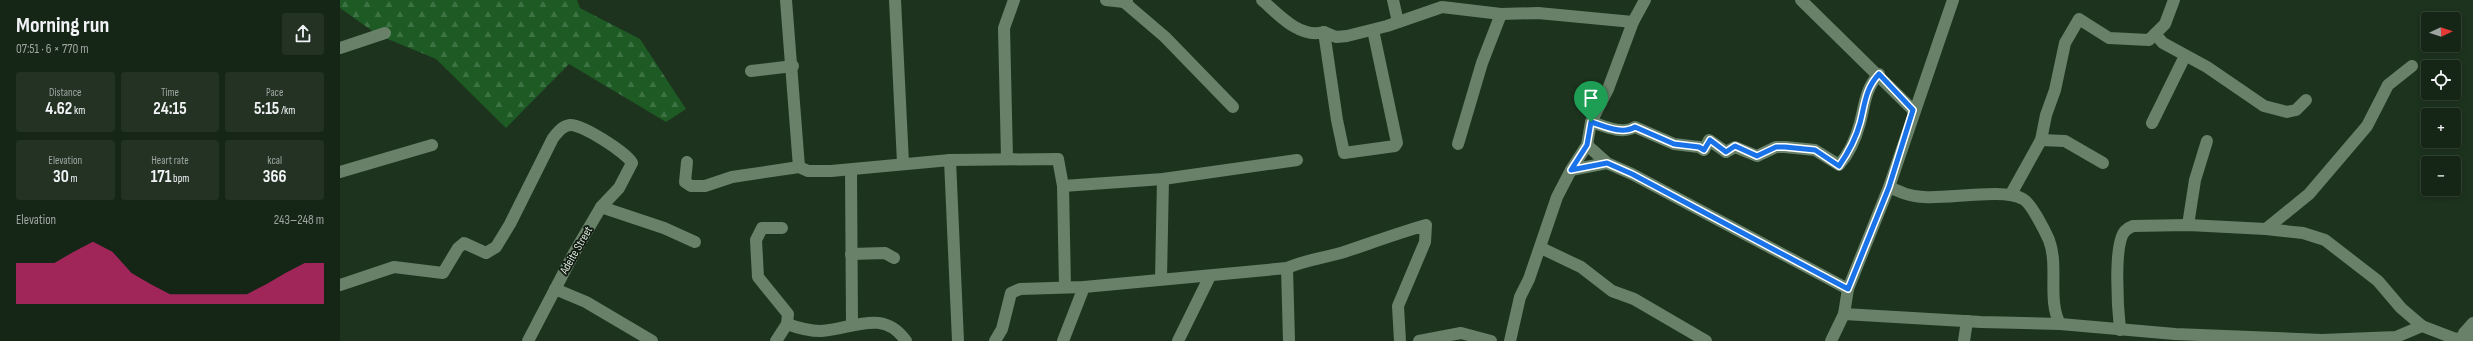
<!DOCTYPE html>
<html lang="en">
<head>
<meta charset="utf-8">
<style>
	body { margin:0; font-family:"Sofia Sans Condensed",sans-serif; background:#233223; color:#f1f3f6; height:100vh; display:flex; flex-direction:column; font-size:15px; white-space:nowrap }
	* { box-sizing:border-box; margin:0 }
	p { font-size:13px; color:#9ea5a1 }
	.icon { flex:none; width:22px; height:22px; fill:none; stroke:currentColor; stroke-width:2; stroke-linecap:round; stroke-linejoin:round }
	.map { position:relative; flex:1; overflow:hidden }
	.sheet { display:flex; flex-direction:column; background:#162616; width:340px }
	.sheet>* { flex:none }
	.needle { width:26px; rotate:86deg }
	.controls { position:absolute; left:2081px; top:12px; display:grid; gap:8px }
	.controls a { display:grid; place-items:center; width:40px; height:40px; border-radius:4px; background:#162616; box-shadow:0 2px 6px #0003,0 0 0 1px #354335; font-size:20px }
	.pin { position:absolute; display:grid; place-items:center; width:34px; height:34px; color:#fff; margin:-41px -17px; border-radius:50% 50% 50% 0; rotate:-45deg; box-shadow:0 0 4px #0007 }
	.pin .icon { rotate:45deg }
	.round { display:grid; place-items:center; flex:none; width:42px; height:42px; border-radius:4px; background:#233223 }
	.head { display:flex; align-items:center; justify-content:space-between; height:68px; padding:0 16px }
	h1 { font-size:22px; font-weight:700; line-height:30px }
	.figures { display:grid; grid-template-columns:repeat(3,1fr); gap:6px; height:68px; padding:4px 16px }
	.figures div { display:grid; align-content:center; border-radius:4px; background:#233223; text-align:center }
	.figures b { font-size:17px; font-weight:700 }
	.figures small { font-size:11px; font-weight:400 }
	.figures p { font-size:11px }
	.chart { height:112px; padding:8px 16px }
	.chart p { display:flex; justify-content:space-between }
	.chart svg { width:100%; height:72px; margin-top:4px; fill:#db2777; opacity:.7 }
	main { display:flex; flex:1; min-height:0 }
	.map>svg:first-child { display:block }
</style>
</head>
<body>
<main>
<section class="sheet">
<div class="head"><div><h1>Morning run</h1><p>07:51 · 6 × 770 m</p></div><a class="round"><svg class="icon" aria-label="share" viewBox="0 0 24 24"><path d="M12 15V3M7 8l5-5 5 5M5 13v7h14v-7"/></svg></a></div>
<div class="figures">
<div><p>Distance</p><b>4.62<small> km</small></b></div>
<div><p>Time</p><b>24:15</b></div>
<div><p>Pace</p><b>5:15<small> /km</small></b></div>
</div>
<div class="figures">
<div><p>Elevation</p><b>30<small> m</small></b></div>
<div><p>Heart rate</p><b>171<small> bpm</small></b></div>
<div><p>kcal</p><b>366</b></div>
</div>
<div class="chart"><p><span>Elevation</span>243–248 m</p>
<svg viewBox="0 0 160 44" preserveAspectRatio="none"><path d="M0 44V19L10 19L20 19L30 12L40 6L50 12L60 25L70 32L80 38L90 38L100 38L110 38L120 38L130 32L140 25L150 19L160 19V44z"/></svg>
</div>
</section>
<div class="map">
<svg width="2133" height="341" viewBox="0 0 2133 341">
	<defs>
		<pattern id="forest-firs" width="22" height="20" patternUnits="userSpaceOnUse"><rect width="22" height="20" fill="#1d5a24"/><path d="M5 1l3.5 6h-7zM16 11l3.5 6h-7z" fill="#3d7243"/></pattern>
	</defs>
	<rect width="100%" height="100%" fill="#1d331e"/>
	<!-- forest -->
	<polygon fill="url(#forest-firs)" points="0,0 237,0 240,8 300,39 346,109 326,122 229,64 166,128 96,59 38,35 0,8"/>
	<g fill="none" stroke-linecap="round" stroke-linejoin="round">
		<!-- minor -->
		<g stroke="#688168" stroke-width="12">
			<polyline points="446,0 459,167"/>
			<polyline points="555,0 563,163"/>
			<polyline points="766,0 784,2 787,0"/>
			<path d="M922 0C939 15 960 39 984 32L996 37 1007 36 1047 26 1102 7 1161 14 1198 13 1293 22"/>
			<polyline points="1053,0 1058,22"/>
			<polyline points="1461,0 1573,110"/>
			<polyline points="784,2 825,37 893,107"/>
			<polyline points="984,32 997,120 1004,153 1055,146 1057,143 1033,30"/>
			<polyline points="1815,34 1823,43 1867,67 1924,106 1947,112 1956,110 1966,100"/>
			<polyline points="0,48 45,33"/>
			<polyline points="411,71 453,66"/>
			<path d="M1251 122C1264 126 1282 135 1295 127L1334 144 1359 147 1364 150 1369 140 1386 152 1395 147 1417 156 1436 147H1445L1475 150 1499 165C1509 154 1516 138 1520 123 1525 104 1525 89 1539 74"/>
			<polyline points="1812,123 1845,56"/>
			<polyline points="1701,140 1725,141 1763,163"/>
			<polyline points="1118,144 1142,63 1161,14"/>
			<polyline points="1247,145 1267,163 1292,174 1508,289"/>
			<polyline points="667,158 664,28 674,0"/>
			<polyline points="610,160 618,341"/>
			<polyline points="347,162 345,182 351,186 365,186 392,177 459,167 468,171 491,171 610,160 718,159 723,186 725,287"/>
			<polyline points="511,170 512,324"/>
			<polyline points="1231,170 1267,163"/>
			<polyline points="0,172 92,145"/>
			<polyline points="723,186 823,179 957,160"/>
			<path d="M1549 187C1560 192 1571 197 1584 197 1609 199 1664 188 1683 199 1691 203 1705 231 1709 240 1719 267 1707 299 1720 324"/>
			<polyline points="1671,194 1701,140 1706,115 1715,90 1725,43 1739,19 1769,38 1809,40 1825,24 1834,0"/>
			<polyline points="261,207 324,228 355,242"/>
			<polyline points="1848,225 1855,180 1867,141"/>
			<polyline points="1926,229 1969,194 2027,126 2048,85 2072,66"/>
			<polyline points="1201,248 1241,267 1272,291 1294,299 1366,341"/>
			<polyline points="511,254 545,253 554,258"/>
			<polyline points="947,268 949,341"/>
			<polyline points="821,279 823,179"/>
			<path d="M0 285 54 267 103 273 118 248 124 243 146 253 156 247 170 224 213 138C218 132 222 126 230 125 242 124 287 153 292 163L279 188 261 207 234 253 188 341"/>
			<polyline points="215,289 246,302 312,341"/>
			<polyline points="1504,314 1641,322 1720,324 1835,334 1982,340 2056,337 2082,326 2116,339 2127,337 2128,334 2133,336"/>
			<path d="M447 324C458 328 469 331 481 331 513 329 543 308 566 341"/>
			<path d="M1780 330C1778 311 1773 244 1785 231 1787 229 1790 227 1793 226L1848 225 1926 229 1963 233 1985 240 2038 281 2061 308 2082 326"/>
			<polyline points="2128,334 2124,333 2133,323"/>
			<polyline points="436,341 447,324 448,314 418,277 416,240 422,228 442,228"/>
			<path d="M655 341 662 329 671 293 680 289 744 287 947 268C965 260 984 258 1004 252 1031 243 1058 233 1086 225L1085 242 1058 306 1060 341"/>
			<polyline points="723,341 744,287"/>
			<polyline points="838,341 870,276"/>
			<polyline points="1079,341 1121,333 1151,341"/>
			<polyline points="1170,341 1180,297 1189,279 1217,197 1231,170 1247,145 1251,122 1268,89 1293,22 1305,0"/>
			<polyline points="1491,341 1504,314 1508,289 1549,187 1613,0"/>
			<polyline points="1624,341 1627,321"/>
		</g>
	</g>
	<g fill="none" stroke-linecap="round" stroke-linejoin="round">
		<defs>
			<path id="route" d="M1539 74 1573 110 1549 187 1508 289 1292 174 1267 163 1231 170 1247 145 1251 122C1264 126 1282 135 1295 127L1334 144 1359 147 1364 150 1370 140 1386 152 1395 146 1417 156 1436 147H1445L1475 150 1499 166C1508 153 1516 138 1520 123 1525 104 1525 89 1539 74Z"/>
		</defs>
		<!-- route casing -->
		<use href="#route" stroke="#fff" stroke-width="8"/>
		<!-- route -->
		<use href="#route" stroke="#1a73e8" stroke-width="5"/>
	</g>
	<g text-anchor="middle" stroke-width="3.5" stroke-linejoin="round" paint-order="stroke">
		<!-- street labels -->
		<g font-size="12" fill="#dae8da" stroke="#0e180e">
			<text transform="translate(236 250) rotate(-60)" y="4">Adeite Street</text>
		</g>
	</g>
</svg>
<div class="controls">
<a><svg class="needle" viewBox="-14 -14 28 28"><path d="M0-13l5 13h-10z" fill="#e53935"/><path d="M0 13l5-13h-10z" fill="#9ea5a1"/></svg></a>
<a><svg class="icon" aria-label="locate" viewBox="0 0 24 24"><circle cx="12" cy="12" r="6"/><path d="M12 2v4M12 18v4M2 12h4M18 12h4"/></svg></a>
<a>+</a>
<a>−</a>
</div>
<div class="pin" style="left:1251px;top:122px;background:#1e9e55"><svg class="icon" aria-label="arrive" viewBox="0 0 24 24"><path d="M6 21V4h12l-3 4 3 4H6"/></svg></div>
</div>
</main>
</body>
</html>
